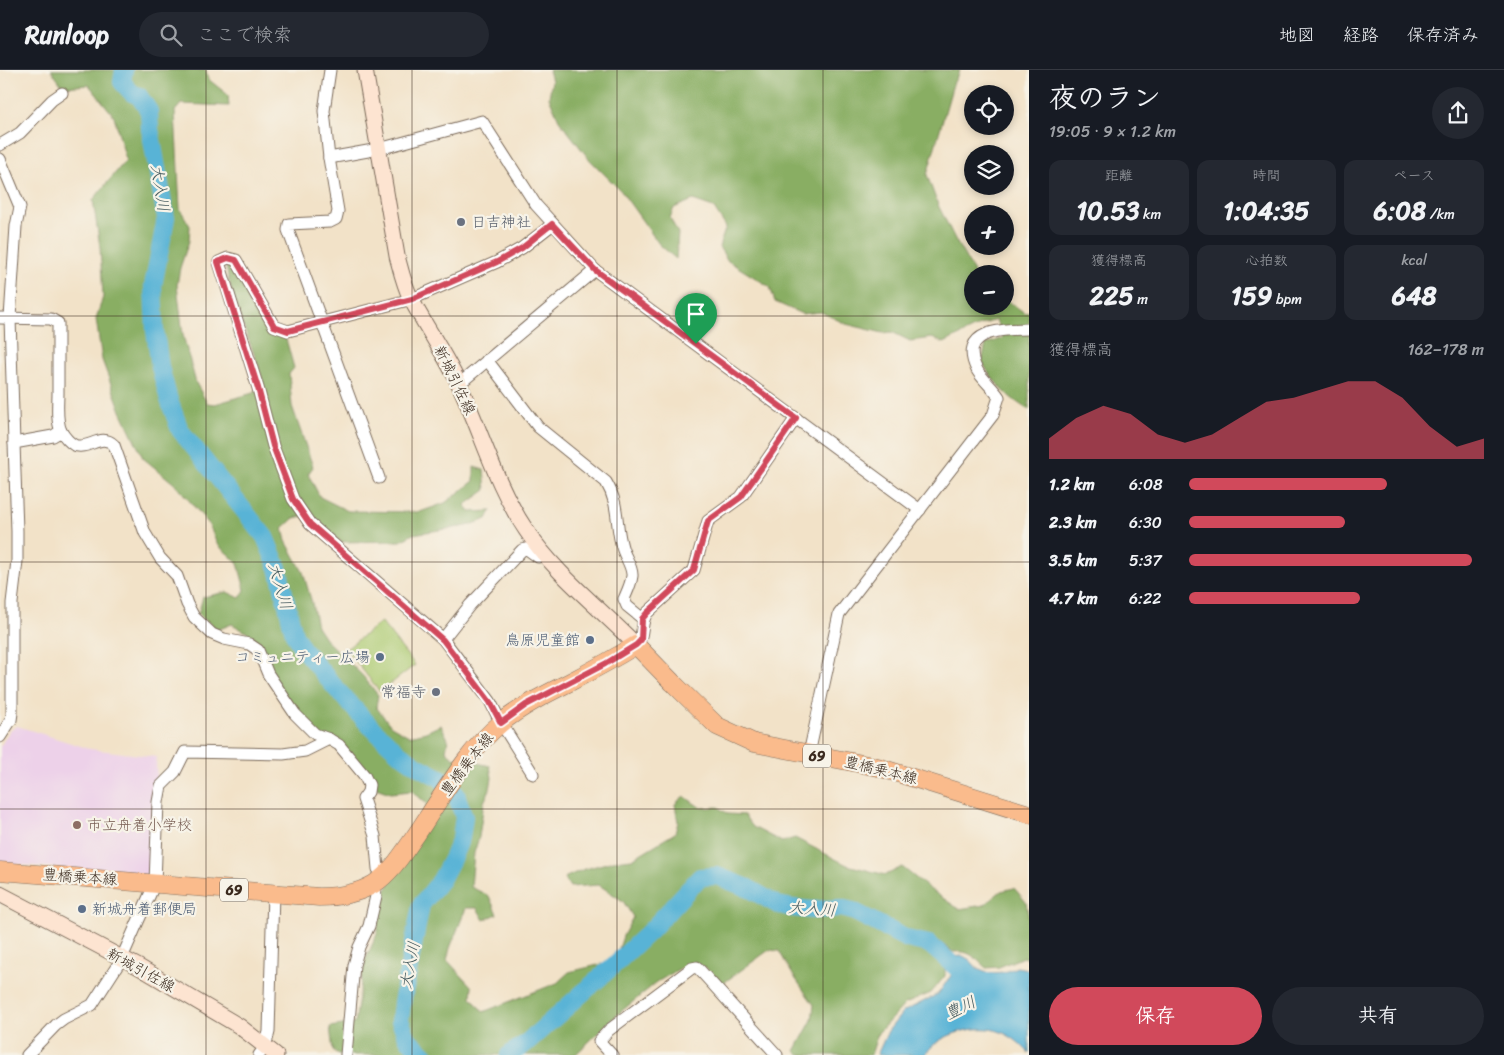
<!DOCTYPE html>
<html lang="ja">
<head>
<meta charset="utf-8">
<style>
	body { margin:0; font-family:Sriracha,"Klee One",sans-serif; background:#242831; color:#f1f3f6; height:100vh; display:flex; flex-direction:column; font-size:19px; white-space:nowrap }
	* { box-sizing:border-box; margin:0 }
	p { font-size:16px; color:#9ea1a6 }
	.icon { flex:none; width:28px; height:28px; fill:none; stroke:currentColor; stroke-width:2; stroke-linecap:round; stroke-linejoin:round }
	.map { position:relative; flex:1; overflow:hidden }
	.sheet { display:flex; flex-direction:column; background:#171b24; width:475px }
	.sheet>* { flex:none }
	.fabs { position:absolute; left:964px; top:15px; display:grid; gap:10px }
	.fabs a { display:grid; place-items:center; width:50px; height:50px; border-radius:50%; background:#171b24; box-shadow:0 2px 8px #0003; font-size:25px }
	.pin { position:absolute; display:grid; place-items:center; width:42px; height:42px; color:#fff; margin:-51px -21px; border-radius:50% 50% 50% 0; rotate:-45deg; box-shadow:0 0 5px #0007 }
	.pin .icon { rotate:45deg }
	.round { display:grid; place-items:center; flex:none; width:52px; height:52px; border-radius:26px; background:#242831 }
	.summary { display:flex; align-items:center; justify-content:space-between; height:85px; padding:0 20px }
	h1 { font-size:28px; font-weight:700; line-height:38px }
	.stats { display:grid; grid-template-columns:repeat(3,1fr); gap:8px; height:85px; padding:5px 20px }
	.stats div { display:grid; align-content:center; border-radius:12px; background:#242831; text-align:center }
	.stats b { font-size:25px; font-weight:700 }
	.stats small { font-size:14px; font-weight:400 }
	.stats p { font-size:14px }
	.chart { height:140px; padding:10px 20px }
	.chart p { display:flex; justify-content:space-between }
	.chart svg { width:100%; height:90px; margin-top:5px; fill:#d1495b; opacity:.7 }
	.action { display:flex; gap:10px; margin-top:auto; padding:10px 20px }
	.action a { flex:1; height:58px; border-radius:30px; background:#d1495b; color:#fff; font-size:20px; font-weight:700; line-height:58px; text-align:center }
	.action a+a { background:#242831; color:#f1f3f6 }
	ul { padding:0 20px; list-style:none; font-size:16px }
	li { display:grid; grid-template-columns:80px 60px 1fr; align-items:center; height:38px }
	li i { height:12px; border-radius:6px; background:#d1495b }
	header { display:flex; align-items:center; gap:30px; box-sizing:border-box; height:70px; padding:0 25px; background:#171b24; border-bottom:1px solid #363941 }
	header strong { font-size:24px }
	nav { display:flex; gap:28px; margin-inline-start:auto; font-size:18px }
	.search { width:350px; height:45px; background:#242831; display:flex; align-items:center; gap:12px; box-sizing:border-box; padding:0 18px; border-radius:28px; color:#9ea1a6; font-size:19px }
	main { display:flex; flex:1; min-height:0 }
	.map>svg:first-child { display:block }
</style>
</head>
<body>
<header>
<strong>Runloop</strong>
<div class="search"><svg class="icon" aria-label="search" viewBox="0 0 24 24"><circle cx="10" cy="10" r="6"/><path d="M15 15l6 6"/></svg>ここで検索</div>
<nav><a>地図</a><a>経路</a><a>保存済み</a></nav>
</header>
<main>
<div class="map">
<svg width="1029" height="985" viewBox="0 0 1029 985">
	<rect width="100%" height="100%" fill="#f7f3e8"/>
	<filter id="ink" filterUnits="userSpaceOnUse"><feTurbulence type="fractalNoise" baseFrequency=".02" numOctaves="2"/><feDisplacementMap in="SourceGraphic" scale="10" xChannelSelector="R" yChannelSelector="G"/><feConvolveMatrix kernelMatrix="1 2 1 2 8 2 1 2 1" color-interpolation-filters="sRGB"/></filter>
	<filter id="wash" filterUnits="userSpaceOnUse"><feTurbulence type="fractalNoise" baseFrequency=".0096" numOctaves="4" result="noise"/><feDisplacementMap in="SourceGraphic" scale="20" xChannelSelector="R" yChannelSelector="G"/><feGaussianBlur stdDeviation="1.12" result="paint"/><feColorMatrix in="noise" values="0 0 0 0 0 0 0 0 0 0 0 0 0 0 0 0 0 1.4 0 .05"/><feComposite in="paint" operator="in"/></filter>
	<g filter="url(#wash)">
		<rect width="100%" height="100%" fill="#f2e2c8"/>
		<!-- built -->
		<polygon fill="#edd1e9" points="17,656 90,679 156,687 157,718 150,806 0,793 0,677 10,660"/>
		<!-- green -->
		<polygon fill="#acca71" stroke="#747a48" points="381,552 415,595 380,622 346,579"/>
		<!-- forest -->
		<g fill="#89ae63" stroke="#626c40">
			<path d="M51 0H206L208 9 228 25 229 36 181 34 175 41 180 139 190 156 189 171 180 198 177 215 183 265 196 313 207 333 215 334 253 323 263 311C252 272 232 236 226 196L233 194C247 220 260 254 286 269L294 298 289 304 292 336 313 397 308 404 320 427 348 441 420 442 445 433 474 411V397L484 400 486 420 465 435 470 442 491 441 487 449 467 456 413 464 401 471 341 472 307 445 294 448 283 458 286 471 303 502 312 533 317 556 327 571 362 605 378 625 376 637 391 656 409 666 426 662 441 655 448 669 446 681 453 687 490 696 492 708 490 719 484 732 479 767 474 783 471 817 489 826 497 844 484 850 477 838H466L450 878 447 890 472 917 471 927 483 942 557 913 569 902 606 893 617 885 623 866 633 847 623 831 599 815 570 817 564 808 582 800 613 791 632 789 675 763 678 752 675 734 684 726 701 738 718 737 728 744 744 745 753 757 782 772 795 768 847 795 886 805 902 797 931 820 959 839 984 835 1001 821 1014 818 1026 832 1029 849V890L1023 887 999 897 986 898C974 887 970 880 953 882L938 871 933 884 945 895V906L931 923 905 934 878 963 871 985H799L795 981 812 950 814 935 793 905 779 881 769 880 722 914 705 897 689 893 657 912 618 944 575 985H341L333 981 330 957 355 953 364 893 377 864 380 833 427 734 412 721 390 723 376 718 369 703 325 670 300 646 270 605 262 579 253 566 232 554 217 560 198 544 203 527 227 522 240 528 245 520 238 493 218 475 208 453 177 416 143 388 121 341 102 290 96 249 103 227 100 177 93 130 126 90 114 46 89 15 63 17Z"/>
			<path d="M549 0H960L953 14 927 105 938 135 956 171 975 204H972V236H1005V229L1025 243 1029 242V340C1008 328 994 313 982 292L986 274 1003 268 996 250 980 255 944 273 932 268 910 271 892 262 883 263 846 254 821 242 802 244 775 232 770 217 728 191 719 177 726 157 713 137 693 130 674 138 670 148 678 163 676 189 659 174 621 121 589 89 559 50 549 27 552 11Z"/>
		</g>
		<!-- water -->
		<path fill="#58b3d6" stroke="#4a6e7a" d="M963 886 970 890 977 898 990 903 1004 902 1017 897 1027 899 1029 901V983C1021 974 1013 967 1001 962 979 953 938 963 925 985H877L888 961 903 942 938 924 952 904 949 895 952 887Z"/>
		<g fill="none" stroke-linecap="round" stroke-linejoin="round">
			<!-- river -->
			<g stroke="#58b3d6" stroke-width="18">
				<polyline points="124,0 122,12 132,23 139,26 149,41 150,59 166,148 153,216 155,261 160,297 169,330 180,360 265,467 278,498 294,564 302,578 339,622 372,658 399,683 419,697 440,708 456,724 464,747 461,768 452,789 441,810 421,835 402,933 400,951 408,969 425,985"/>
				<polyline points="509,985 525,974 613,896 652,859 700,807 717,806 748,818 778,835 793,838 812,840 840,838 853,841 907,869 929,874 967,907"/>
			</g>
		</g>
	</g>
	<g filter="url(#ink)">
		<g fill="none" stroke-linecap="round" stroke-linejoin="round">
			<defs>
				<g id="street">
					<polyline points="330,0 324,41 329,88 338,141 336,149 330,152 289,154 288,160 379,408"/>
					<polyline points="0,75 20,63 52,30 62,23"/>
					<polyline points="329,88 379,79 482,51 536,135 595,200 920,440"/>
					<polyline points="0,89 20,137 16,156 10,248 14,373"/>
					<path d="M0 248 51 249 58 253C58 277 58 300 58 323 58 335 56 350 61 361 64 366 69 372 74 375 88 381 101 362 114 375L145 463 160 488 177 506 187 534 194 547 212 564 224 569 249 574 258 580 268 604 295 644 315 664 329 669"/>
					<path d="M487 290 538 357 606 412C620 435 615 454 622 477 624 486 633 497 632 506 631 514 627 522 624 529L627 536 643 549"/>
					<polyline points="458,312 464,310 595,200"/>
					<polyline points="443,569 470,535 522,480 527,479 538,487 544,485"/>
					<path d="M636 575C645 566 640 553 647 543L694 500 708 451 741 427 796 348"/>
					<polyline points="0,667 11,650 12,643 12,533 17,491 17,461 14,373 53,366 61,361"/>
					<path d="M809 684 839 544 993 345 999 327C993 318 982 309 977 300 957 260 1003 259 1029 259"/>
					<polyline points="533,704 501,653 490,631 443,569 310,454 293,429 273,376 258,318 219,192 228,188 236,190 274,256 288,261 412,229 497,192 522,178 553,154"/>
					<polyline points="27,985 56,955 64,949 92,935 121,890 155,813 158,732 161,716 175,702 185,682 283,684 305,681 329,669 339,675 364,705 369,715 368,722 363,729 375,766 378,799 384,806"/>
					<polyline points="259,985 265,977 269,962 273,823"/>
					<polyline points="346,985 354,895 359,877 369,856 376,826 373,814"/>
					<polyline points="612,985 599,971 609,960 692,898 697,897 777,985"/>
				</g>
				<g id="secondary">
					<path d="M365 0 397 186C401 201 404 215 411 229 426 257 444 283 458 312 481 360 496 416 526 460 554 503 600 538 636 575"/>
					<polyline points="0,824 139,897 239,956 276,985"/>
				</g>
				<path id="primary" d="M0 801 319 827C338 827 357 824 374 814 392 802 404 782 416 765 442 727 465 683 501 653 522 636 546 624 570 612 593 600 615 588 636 575L673 613 717 656 754 673 878 697 1029 744"/>
			</defs>
			<!-- street casing -->
			<use href="#street" stroke="#7b6a5a" stroke-width="13"/>
			<!-- secondary casing -->
			<use href="#secondary" stroke="#7b6a5a" stroke-width="17"/>
			<!-- primary casing -->
			<use href="#primary" stroke="#7b6a5a" stroke-width="19"/>
			<!-- street -->
			<use href="#street" stroke="#fff" stroke-width="11"/>
			<!-- secondary -->
			<use href="#secondary" stroke="#fde4d1" stroke-width="15"/>
			<!-- primary -->
			<use href="#primary" stroke="#fabb8c" stroke-width="18"/>
		</g>
	</g>
	<g fill="none" stroke-linecap="round" stroke-linejoin="round" filter="url(#ink)">
		<defs>
			<polygon id="route" points="552,154 595,200 796,348 741,427 708,451 694,500 647,543 642,549 641,570 636,575 605,594 526,635 501,653 490,632 443,570 310,454 293,429 273,376 258,318 218,192 228,188 236,190 274,256 288,261 412,229 497,192 522,178"/>
		</defs>
		<!-- route casing -->
		<use href="#route" stroke="#fff" stroke-width="10"/>
		<!-- route -->
		<use href="#route" stroke="#d1495b" stroke-width="6"/>
	</g>
	<!-- grid -->
	<path fill="none" stroke="#3b2a1e" stroke-width="1" stroke-opacity="0.55" d="M206 0V985M412 0V985M617 0V985M823 0V985M0 246H1029M0 492H1029M0 739H1029"/>
	<!-- markers -->
	<g fill="#6b7280" stroke="#f7f3e8" stroke-width="2">
		<circle cx="461" cy="152" r="5"/>
		<circle cx="436" cy="622" r="5"/>
	</g>
	<g fill="#5c6f8a" stroke="#f7f3e8" stroke-width="2">
		<circle cx="590" cy="570" r="5"/>
		<circle cx="380" cy="587" r="5"/>
		<circle cx="82" cy="839" r="5"/>
	</g>
	<circle fill="#8d6e63" stroke="#f7f3e8" stroke-width="2" cx="77" cy="755" r="5"/>
	<g text-anchor="middle" stroke-width="4.5" stroke-linejoin="round" paint-order="stroke">
		<!-- shield labels -->
		<g fill="#f7f3e8" stroke="#73665b" stroke-width="1">
			<rect x="803" y="674.5" width="28" height="23" rx="4"/>
			<rect x="220" y="808.5" width="28" height="23" rx="4"/>
		</g>
		<g font-size="14" font-weight="bold" fill="#3b2a1e">
			<text x="817" y="691">69</text>
			<text x="234" y="825">69</text>
		</g>
		<!-- worship labels -->
		<g font-size="15" fill="#5b616d" stroke="#f7f3e8" text-anchor="start">
			<text x="471" y="157">日吉神社</text>
			<text x="426" y="627" text-anchor="end">常福寺</text>
		</g>
		<!-- street labels -->
		<g font-size="15" fill="#3b2a1e" stroke="#f7f3e8">
			<text transform="translate(455 310) rotate(64)" y="5">新城引佐線</text>
			<text transform="translate(467 694) rotate(-52)" y="5">豊橋乗本線</text>
			<text transform="translate(881 700) rotate(14)" y="5">豊橋乗本線</text>
			<text transform="translate(80 807) rotate(4)" y="5">豊橋乗本線</text>
			<text transform="translate(141 900) rotate(29)" y="5">新城引佐線</text>
		</g>
		<!-- service labels -->
		<g font-size="15" fill="#4e5e75" stroke="#f7f3e8" text-anchor="end">
			<text x="580" y="575">鳥原児童館</text>
			<text x="370" y="592">コミュニティー広場</text>
			<text x="92" y="844" text-anchor="start">新城舟着郵便局</text>
		</g>
		<!-- education labels -->
		<g font-size="15" fill="#785e54" stroke="#f7f3e8" text-anchor="start">
			<text x="87" y="760">市立舟着小学校</text>
		</g>
		<!-- water labels -->
		<g font-size="16" font-style="italic" fill="#455a5e" stroke="#f7f3e8">
			<text transform="translate(161 118) rotate(81)" y="6">大入川</text>
			<text transform="translate(281 516) rotate(74)" y="6">大入川</text>
			<text transform="translate(812 838) rotate(4)" y="6">大入川</text>
			<text transform="translate(409 895) rotate(-79)" y="6">大入川</text>
			<text transform="translate(960 937) rotate(-26)" y="6">豊川</text>
		</g>
	</g>
</svg>
<div class="fabs">
<a><svg class="icon" aria-label="locate" viewBox="0 0 24 24"><circle cx="12" cy="12" r="6"/><path d="M12 2v4M12 18v4M2 12h4M18 12h4"/></svg></a>
<a><svg class="icon" aria-label="layers" viewBox="0 0 24 24"><path d="M12 4l9 5-9 5-9-5zM3 14l9 5 9-5"/></svg></a>
<a>+</a>
<a>−</a>
</div>
<div class="pin" style="left:696px;top:274px;background:#1e9e55"><svg class="icon" aria-label="arrive" viewBox="0 0 24 24"><path d="M6 21V4h12l-3 4 3 4H6"/></svg></div>
</div>
<section class="sheet">
<div class="summary"><div><h1>夜のラン</h1><p>19:05 · 9 × 1.2 km</p></div><a class="round"><svg class="icon" aria-label="share" viewBox="0 0 24 24"><path d="M12 15V3M7 8l5-5 5 5M5 13v7h14v-7"/></svg></a></div>
<div class="stats">
<div><p>距離</p><b>10.53<small> km</small></b></div>
<div><p>時間</p><b>1:04:35</b></div>
<div><p>ペース</p><b>6:08<small> /km</small></b></div>
</div>
<div class="stats">
<div><p>獲得標高</p><b>225<small> m</small></b></div>
<div><p>心拍数</p><b>159<small> bpm</small></b></div>
<div><p>kcal</p><b>648</b></div>
</div>
<div class="chart"><p><span>獲得標高</span>162–178 m</p>
<svg viewBox="0 0 160 44" preserveAspectRatio="none"><path d="M0 44V34L10 24L20 18L30 22L40 32L50 36L60 32L70 24L80 16L90 14L100 10L110 6L120 6L130 14L140 28L150 38L160 34V44z"/></svg>
</div>
<ul>
<li><b>1.2 km</b>6:08<i style="width:67%"></i></li>
<li><b>2.3 km</b>6:30<i style="width:53%"></i></li>
<li><b>3.5 km</b>5:37<i style="width:96%"></i></li>
<li><b>4.7 km</b>6:22<i style="width:58%"></i></li>
</ul>
<div class="action"><a>保存</a><a>共有</a></div>
</section>
</main>
</body>
</html>
